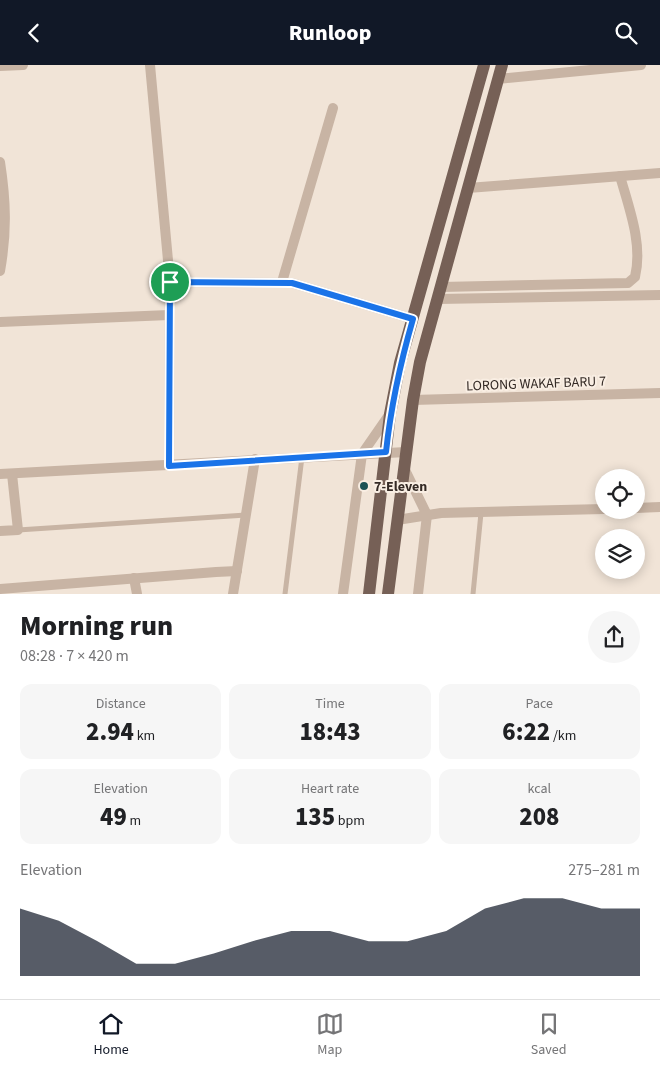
<!DOCTYPE html>
<html lang="en">
<head>
<meta charset="utf-8">
<style>
	body { margin:0; font-family:"Source Sans 3",sans-serif; background:#f6f6f6; color:#202124; height:100vh; display:flex; flex-direction:column; font-size:19px; white-space:nowrap }
	* { box-sizing:border-box; margin:0 }
	p { font-size:16px; color:#757577 }
	.icon { flex:none; width:28px; height:28px; fill:none; stroke:currentColor; stroke-width:2; stroke-linecap:round; stroke-linejoin:round }
	.map { position:relative; height:529px; overflow:hidden }
	.details { display:flex; flex-direction:column; background:#fff; flex:1 }
	.details>* { flex:none }
	.tools { position:absolute; left:595px; top:404px; display:grid; gap:10px }
	.tools a { display:grid; place-items:center; width:50px; height:50px; border-radius:50%; background:#fff; box-shadow:0 2px 12px #0003; font-size:25px }
	.pin { position:absolute; display:grid; place-items:center; width:42px; height:42px; color:#fff; margin:-21px; border:2px solid #fff; border-radius:50%; box-shadow:0 1px 5px #0007 }
	.round { display:grid; place-items:center; flex:none; width:52px; height:52px; border-radius:26px; background:#f6f6f6 }
	.summary { display:flex; align-items:center; justify-content:space-between; height:85px; padding:0 20px }
	h1 { font-size:28px; font-weight:800; line-height:38px }
	.stats { display:grid; grid-template-columns:repeat(3,1fr); gap:8px; height:85px; padding:5px 20px }
	.stats div { display:grid; align-content:center; border-radius:12px; background:#f6f6f6; text-align:center }
	.stats b { font-size:25px; font-weight:800 }
	.stats small { font-size:14px; font-weight:400 }
	.stats p { font-size:14px }
	.chart { height:140px; padding:10px 20px }
	.chart p { display:flex; justify-content:space-between }
	.chart svg { width:100%; height:90px; margin-top:5px; fill:#111827; opacity:.7 }
	header { display:flex; justify-content:space-between; align-items:center; height:65px; padding:0 20px; background:#111827; color:#fff; font-size:22px; font-weight:800 }
	.dock { display:flex; justify-content:space-around; align-items:center; height:70px; border-top:1px solid #e0e0e0; background:#fff; font-size:14px; color:#757577 }
	.dock a { display:grid; justify-items:center; gap:2px }
	.dock .on { color:#111827 }
	.map>svg:first-child { display:block }
</style>
</head>
<body>
<header><svg class="icon" aria-label="back" viewBox="0 0 24 24"><path d="M15 5l-7 7 7 7"/></svg>Runloop<svg class="icon" aria-label="search" viewBox="0 0 24 24"><circle cx="10" cy="10" r="6"/><path d="M15 15l6 6"/></svg></header>
<div class="map">
<svg width="660" height="529" viewBox="0 0 660 529">
	<rect width="100%" height="100%" fill="#f1e4d7"/>
	<g fill="none" stroke-linecap="round" stroke-linejoin="round">
		<!-- service -->
		<g stroke="#c8b4a4" stroke-width="5">
			<polyline points="18,465 246,450"/>
			<polyline points="285,529 302,392"/>
			<polyline points="473,529 481,448"/>
		</g>
		<!-- minor -->
		<g stroke="#c8b4a4" stroke-width="10">
			<polyline points="150,0 170,217 169,401"/>
			<polyline points="0,1 23,0"/>
			<polyline points="498,14 641,0"/>
			<path d="M0 97C6 136 7 167 0 206"/>
			<polyline points="468,123 660,108"/>
			<polyline points="170,217 292,218 413,254"/>
			<polyline points="282,217 333,43"/>
			<path d="M441 222 628 218 635 212C643 179 629 143 620 111"/>
			<polyline points="438,234 660,230"/>
			<polyline points="0,257 169,250"/>
			<polyline points="413,335 660,328"/>
			<polyline points="404,403 427,450 418,529"/>
			<polyline points="0,409 406,387"/>
			<polyline points="636,443 660,442"/>
			<polyline points="397,455 441,448 604,444"/>
			<polyline points="0,466 18,465 12,409"/>
			<polyline points="134,513 137,529"/>
			<polyline points="0,524 216,507 237,506"/>
			<polyline points="233,529 255,394"/>
			<polyline points="343,529 362,389 389,350"/>
		</g>
		<!-- primary -->
		<g stroke="#766056" stroke-width="12">
			<polyline points="369,529 390,349 400,298 484,0"/>
			<polyline points="388,529 413,335 420,297 502,0"/>
		</g>
	</g>
	<g fill="none" stroke-linecap="round" stroke-linejoin="round">
		<defs>
			<path id="route" d="M170 217 292 218 413 254C400 299 391 340 386 387L169 401Z"/>
		</defs>
		<!-- route casing -->
		<use href="#route" stroke="#fff" stroke-width="10"/>
		<!-- route -->
		<use href="#route" stroke="#1a73e8" stroke-width="6"/>
	</g>
	<!-- markers -->
	<circle fill="#1b5255" stroke="#f9eee3" stroke-width="2" cx="364" cy="421" r="5"/>
	<g text-anchor="middle" stroke-width="4" stroke-linejoin="round" paint-order="stroke">
		<!-- street labels -->
		<g font-size="14" fill="#342a25" stroke="#f9eee3">
			<text transform="translate(536 318) rotate(-2)" y="5">LORONG WAKAF BARU 7</text>
		</g>
		<!-- poi labels -->
		<g font-size="14" font-weight="bold" fill="#342a25" stroke="#f9eee3" text-anchor="start">
			<text x="374" y="426">7-Eleven</text>
		</g>
	</g>
</svg>
<div class="tools">
<a><svg class="icon" aria-label="locate" viewBox="0 0 24 24"><circle cx="12" cy="12" r="6"/><path d="M12 2v4M12 18v4M2 12h4M18 12h4"/></svg></a>
<a><svg class="icon" aria-label="layers" viewBox="0 0 24 24"><path d="M12 4l9 5-9 5-9-5zM3 14l9 5 9-5"/></svg></a>
</div>
<div class="pin" style="left:170px;top:217px;background:#1e9e55"><svg class="icon" aria-label="arrive" viewBox="0 0 24 24"><path d="M6 21V4h12l-3 4 3 4H6"/></svg></div>
</div>
<section class="details">
<div class="summary"><div><h1>Morning run</h1><p>08:28 · 7 × 420 m</p></div><a class="round"><svg class="icon" aria-label="share" viewBox="0 0 24 24"><path d="M12 15V3M7 8l5-5 5 5M5 13v7h14v-7"/></svg></a></div>
<div class="stats">
<div><p>Distance</p><b>2.94<small> km</small></b></div>
<div><p>Time</p><b>18:43</b></div>
<div><p>Pace</p><b>6:22<small> /km</small></b></div>
</div>
<div class="stats">
<div><p>Elevation</p><b>49<small> m</small></b></div>
<div><p>Heart rate</p><b>135<small> bpm</small></b></div>
<div><p>kcal</p><b>208</b></div>
</div>
<div class="chart"><p><span>Elevation</span>275–281 m</p>
<svg viewBox="0 0 160 44" preserveAspectRatio="none"><path d="M0 44V11L10 17L20 27L30 38L40 38L50 33L60 27L70 22L80 22L90 27L100 27L110 22L120 11L130 6L140 6L150 11L160 11V44z"/></svg>
</div>
</section>
<nav class="dock">
<a class="on"><svg class="icon" aria-label="home" viewBox="0 0 24 24"><path d="M3 11l9-7 9 7M6 9v11h12V9"/></svg>Home</a>
<a><svg class="icon" aria-label="map" viewBox="0 0 24 24"><path d="M3 6l6-2 6 2 6-2v14l-6 2-6-2-6 2zM9 4v14M15 6v14"/></svg>Map</a>
<a><svg class="icon" aria-label="saved" viewBox="0 0 24 24"><path d="M7 4h10v16l-5-4-5 4z"/></svg>Saved</a>
</nav>
</body>
</html>
